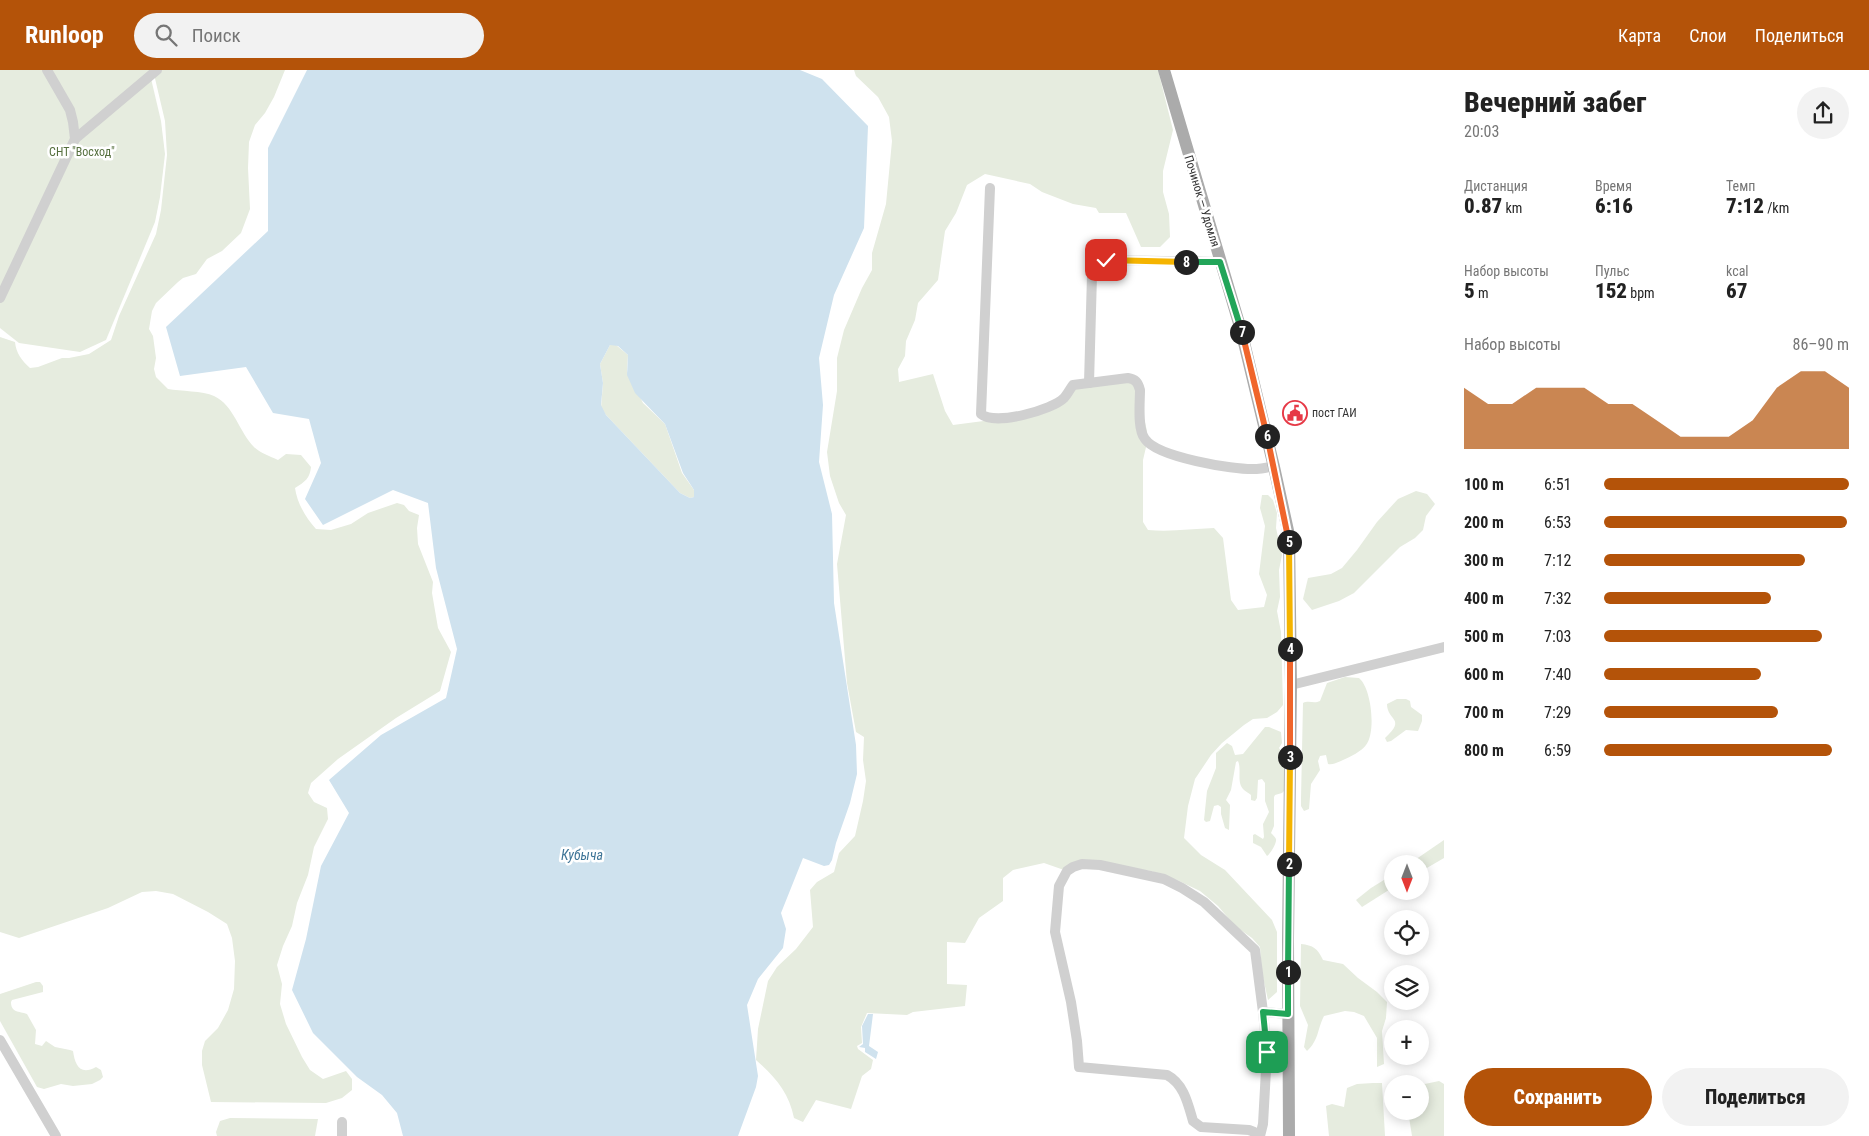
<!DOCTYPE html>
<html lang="ru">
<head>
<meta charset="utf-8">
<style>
	body { margin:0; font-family:"Roboto Condensed",sans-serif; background:#f2f2f2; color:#222; height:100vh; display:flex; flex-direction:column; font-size:19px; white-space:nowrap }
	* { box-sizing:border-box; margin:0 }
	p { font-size:16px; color:#767676 }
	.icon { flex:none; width:28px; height:28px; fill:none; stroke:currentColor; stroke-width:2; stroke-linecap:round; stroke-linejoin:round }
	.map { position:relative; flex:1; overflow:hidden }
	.details { display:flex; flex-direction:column; background:#fff; width:425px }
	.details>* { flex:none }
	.needle { width:32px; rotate:180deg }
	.controls { position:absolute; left:1384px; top:785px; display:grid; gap:10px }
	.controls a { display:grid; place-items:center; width:45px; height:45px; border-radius:50%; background:#fff; box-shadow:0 2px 12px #0003; font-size:25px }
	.pin { position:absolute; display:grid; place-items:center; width:42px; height:42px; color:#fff; margin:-21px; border-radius:10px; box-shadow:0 2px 8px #0006 }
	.km { position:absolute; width:25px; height:25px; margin:-12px; border-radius:50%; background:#222; color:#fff; font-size:14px; line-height:25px; text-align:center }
	.round { display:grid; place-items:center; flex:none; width:52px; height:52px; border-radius:26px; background:#f2f2f2 }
	.head { display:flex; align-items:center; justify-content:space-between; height:85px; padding:0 20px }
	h1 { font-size:28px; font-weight:800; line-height:38px }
	.metrics { display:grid; grid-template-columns:repeat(3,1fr); gap:8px; height:85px; padding:5px 20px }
	.metrics div { display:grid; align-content:center }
	.metrics b { font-size:21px; font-weight:800 }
	.metrics small { font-size:14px; font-weight:400 }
	.metrics p { font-size:14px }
	.chart { height:140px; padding:10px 20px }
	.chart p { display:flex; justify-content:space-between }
	.chart svg { width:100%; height:90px; margin-top:5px; fill:#b45309; opacity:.7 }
	.action { display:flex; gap:10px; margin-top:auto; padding:10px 20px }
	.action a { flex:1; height:58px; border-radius:30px; background:#b45309; color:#fff; font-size:20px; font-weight:800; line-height:58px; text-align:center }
	.action a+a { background:#f2f2f2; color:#222 }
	ul { padding:0 20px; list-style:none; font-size:16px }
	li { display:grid; grid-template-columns:80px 60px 1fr; align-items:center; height:38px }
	li i { height:12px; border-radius:6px; background:#b45309 }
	header { display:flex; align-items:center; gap:30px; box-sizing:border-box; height:70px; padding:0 25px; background:#b45309; color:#fff }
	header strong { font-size:24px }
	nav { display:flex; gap:28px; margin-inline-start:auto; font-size:18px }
	.search { width:350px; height:45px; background:#f2f2f2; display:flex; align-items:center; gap:12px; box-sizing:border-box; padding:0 18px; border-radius:28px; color:#767676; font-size:19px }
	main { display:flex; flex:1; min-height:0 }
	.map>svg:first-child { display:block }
</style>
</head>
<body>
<header>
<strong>Runloop</strong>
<div class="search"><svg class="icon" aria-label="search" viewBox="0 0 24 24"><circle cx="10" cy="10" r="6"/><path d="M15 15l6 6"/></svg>Поиск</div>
<nav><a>Карта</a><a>Слои</a><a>Поделиться</a></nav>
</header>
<main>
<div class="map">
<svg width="1444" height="1066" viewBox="0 0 1444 1066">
	<rect width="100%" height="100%" fill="#fff"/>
	<!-- green -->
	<g fill="#e6ecdf">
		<polygon points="0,0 149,0 161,51 165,84 160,127 155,152 106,270 80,282 19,273 0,258"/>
		<path d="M153 0H285L274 27 265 43 255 55 249 72 248 98 250 139 241 163 222 181 207 189 196 204 183 208 178 212 156 233 152 241 149 259 153 266 156 288 154 299 156 307 168 319C180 321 203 321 214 326 234 335 239 362 254 377 260 383 270 386 278 390L286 384 301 385 311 397C310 408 305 412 295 418 297 433 306 448 316 459L331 460 351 454 368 443 397 433 404 435 409 441 419 445 417 458 418 474 433 512 432 523 438 558 451 582 440 621 396 648 338 689 311 713 308 723 314 732 327 738 328 749 314 777 308 805 297 833 292 856 283 876 277 895 282 914 280 934 286 954 302 987 310 1000 323 1009 346 1001 352 1009V1020L342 1028 326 1033 211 1032 202 995V981L205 971 218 958 228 940 234 919 235 891 232 868 227 854 208 842 173 824 156 821 142 822 108 838 19 868 0 862V267L15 272C16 283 22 291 30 298L38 297 62 288H69L89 284 111 270 119 246 156 164 161 140 167 85 165 51Z"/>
		<path d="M854 0H1158L1173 60 1163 101V122L1169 144 1170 167 1160 177H1141L1126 143H1099L1096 138 1073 134 1042 122 1030 114 985 104 967 115 956 143 945 161 938 210 918 233 915 250 906 271 905 286 898 299 899 312 933 304 945 341 953 355 1044 343 1078 315 1101 311 1136 313 1147 361V373L1143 390V452L1148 460C1170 462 1191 459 1214 458L1223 468 1231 530 1238 540 1264 537 1267 525 1259 504 1265 456 1260 438 1262 425H1268L1273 430 1277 443 1276 458 1282 485 1279 500 1280 527 1277 541 1281 562 1283 635 1277 642 1267 648 1253 649 1244 655 1222 673 1211 685 1195 709 1188 736 1184 768 1201 785 1225 800 1272 850 1277 862V922L1268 930 1262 903 1260 877 1252 868 1235 856 1218 836 1200 821 1177 810 1151 801 1121 797 1064 800 1044 793 1013 800 1003 808V831L979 848 965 873 947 872V914L967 915 965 936 913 942 907 945 867 943 861 957 862 973 857 976 858 979 873 990 871 999 862 1006 851 1039 816 1030 803 1052 794 1048C789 1022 775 1007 756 990L758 959 768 911 777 897 796 879 813 857 810 820 817 812 834 802 839 783 855 766 863 731 866 711 863 690 864 667 856 662 847 613 837 494 846 445 839 433 830 406 827 382 837 321V288L844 260 862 218 872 200V183L886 134 892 71 889 47 878 27 856 6Z"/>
		<polygon points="610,275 616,275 628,285 627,301 643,333 665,354 682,403 694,420 694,427 690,428 680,423 606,345 601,338 603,313 600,294"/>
		<polygon points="1416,421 1427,424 1435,434 1426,446 1423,460 1415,468 1400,477 1354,523 1339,531 1312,540 1303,529 1308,508 1331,504 1342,498 1357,480 1377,452 1398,429"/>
		<path d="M1345 607 1359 608C1372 619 1376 663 1366 675 1362 681 1350 687 1343 690 1338 692 1334 695 1328 694L1326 685 1320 686 1318 691 1320 700 1311 714 1309 739 1304 741 1301 736V729L1303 633C1309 630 1314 634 1320 631L1327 613Z"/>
		<path d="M1397 629H1406L1410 631 1411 637 1422 645V651L1418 661 1406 660 1391 671 1387 672 1385 668C1407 648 1387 651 1387 634Z"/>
		<path d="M1265 657H1269L1281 662 1282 673 1279 678C1287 688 1284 708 1284 721L1282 723 1275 725 1274 727V756L1271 763C1273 765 1275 767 1276 769 1277 773 1270 784 1267 786L1261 777 1253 773V765L1255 764 1263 769 1264 767 1263 754 1269 742 1265 731V713L1262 709 1258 710 1257 728 1255 731 1251 730V725C1249 723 1246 722 1244 720 1236 713 1242 700 1238 691L1236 692 1231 720 1226 730 1230 735 1229 760 1225 758 1221 744V737L1218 735 1214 736 1210 751 1206 752 1204 750 1207 721 1216 698V683L1227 673 1232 676 1235 685 1243 684Z"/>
		<polygon points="1444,770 1444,788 1420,802 1420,794 1409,794"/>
		<polygon points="1392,805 1392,818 1362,837 1356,830 1371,818"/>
		<path d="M1301 874C1313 875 1318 879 1323 890L1343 894 1358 908 1377 922 1387 932 1386 948 1382 961 1384 994 1377 997V968L1364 946 1354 942 1345 941 1324 946C1317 960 1319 970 1307 981L1304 977 1308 955 1300 936Z"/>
		<path d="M36 912H40L43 916V922L12 930 11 932C11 943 19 941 27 944L36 960 35 974 42 976 46 971 55 977 70 980 73 981C75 995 80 1006 96 997L101 1000 103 1007 100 1010 92 1014 73 1016 61 1014 44 1019 37 1017 0 951V924Z"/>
		<polygon points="1439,1011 1444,1014 1444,1066 1412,1066 1408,1041 1420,1041 1420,1015"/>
		<polygon points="1373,1013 1382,1013 1385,1066 1329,1066 1326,1036 1332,1034 1344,1037 1347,1018 1357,1014"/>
		<polygon points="230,1048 318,1049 315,1066 217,1066 216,1062 220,1051"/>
	</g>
	<!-- water -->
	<g fill="#cfe2ee" fill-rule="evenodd">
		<path d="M307 0H800L822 9 868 56 864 158 834 225 819 288 823 335 819 392 832 444 834 533 856 675 857 704 850 733 836 773 832 790 829 795 824 796 803 788 781 843 786 859 783 878 758 909 747 935 758 1006 756 1017 738 1066H403L397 1043 382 1025 357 1007 313 963 292 920 306 869 321 796 349 743 329 710 381 665 446 628 457 579 436 498 428 433 393 420 323 455 305 429 321 393 309 349 273 343 246 297 180 306 166 257 268 161V78ZM610 275 618 276 628 285 627 305 635 323 665 354 683 403 694 420V427L690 428 680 423 606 345 601 335 603 313 600 294Z"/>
		<polygon points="868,944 873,944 869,976 878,982 876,989 865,982 865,978 859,977 863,974 862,956"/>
	</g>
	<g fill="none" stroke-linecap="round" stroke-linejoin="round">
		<!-- minor -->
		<g stroke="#d0d0d0" stroke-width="10">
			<polyline points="75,69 157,0"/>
			<path d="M990 118 981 344C995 356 1052 340 1064 328 1067 325 1070 319 1073 315L1128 308C1135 309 1138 312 1140 320 1140 333 1137 359 1145 369 1157 387 1233 400 1255 399 1261 399 1268 397 1274 397"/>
			<polyline points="0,228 75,69 73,52 70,40 47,0"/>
			<path d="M1089 313 1092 205C1094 195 1096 192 1106 190L1221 192"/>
			<polyline points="1291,615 1444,577"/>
			<polyline points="0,970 56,1066"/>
			<polyline points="342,1052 342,1066"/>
			<path d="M1256 1066 1254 1062 1249 1060 1201 1057 1193 1051C1188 1034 1184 1014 1167 1005L1079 997 1077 971 1071 932 1055 862 1059 816 1067 801 1073 797 1082 794 1100 795 1164 809 1182 818 1204 832 1255 880 1263 942"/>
			<polyline points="1260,1066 1263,1054 1267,982 1263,942 1288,944"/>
		</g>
		<!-- major -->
		<polyline stroke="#ababab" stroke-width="12" points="1164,0 1241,260 1274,397 1289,465 1291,615 1288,870 1289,1066"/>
	</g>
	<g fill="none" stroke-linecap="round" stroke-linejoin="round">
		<defs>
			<polyline id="split-1" points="1267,982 1263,942 1288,944 1288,902"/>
			<polyline id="split-2" points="1288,902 1289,794"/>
			<polyline id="split-3" points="1289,794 1290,687"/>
			<polyline id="split-4" points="1290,687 1290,579"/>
			<polyline id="split-5" points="1289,472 1290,579"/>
			<polyline id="split-6" points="1267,366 1289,472"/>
			<polyline id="split-7" points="1242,262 1267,366"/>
			<polyline id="split-8" points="1186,192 1220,192 1242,262"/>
			<polyline id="split-9" points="1106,190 1186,192"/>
		</defs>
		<!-- split-1 casing -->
		<use href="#split-1" stroke="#fff" stroke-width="10"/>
		<!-- split-2 casing -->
		<use href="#split-2" stroke="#fff" stroke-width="10"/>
		<!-- split-3 casing -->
		<use href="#split-3" stroke="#fff" stroke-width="10"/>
		<!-- split-4 casing -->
		<use href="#split-4" stroke="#fff" stroke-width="10"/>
		<!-- split-5 casing -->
		<use href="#split-5" stroke="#fff" stroke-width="10"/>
		<!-- split-6 casing -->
		<use href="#split-6" stroke="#fff" stroke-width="10"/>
		<!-- split-7 casing -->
		<use href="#split-7" stroke="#fff" stroke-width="10"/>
		<!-- split-8 casing -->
		<use href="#split-8" stroke="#fff" stroke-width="10"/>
		<!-- split-9 casing -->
		<use href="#split-9" stroke="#fff" stroke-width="10"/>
		<!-- split-1 -->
		<use href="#split-1" stroke="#22a559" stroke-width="6"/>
		<!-- split-2 -->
		<use href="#split-2" stroke="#22a559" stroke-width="6"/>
		<!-- split-3 -->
		<use href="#split-3" stroke="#f5b400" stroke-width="6"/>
		<!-- split-4 -->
		<use href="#split-4" stroke="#f0652b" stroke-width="6"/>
		<!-- split-5 -->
		<use href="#split-5" stroke="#f5b400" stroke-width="6"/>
		<!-- split-6 -->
		<use href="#split-6" stroke="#f0652b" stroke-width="6"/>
		<!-- split-7 -->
		<use href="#split-7" stroke="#f0652b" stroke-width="6"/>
		<!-- split-8 -->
		<use href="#split-8" stroke="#22a559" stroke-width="6"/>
		<!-- split-9 -->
		<use href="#split-9" stroke="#f5b400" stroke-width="6"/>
	</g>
	<!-- icons -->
	<defs>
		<symbol id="civic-ring" viewBox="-11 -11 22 22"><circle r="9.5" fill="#fff" stroke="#e63946" stroke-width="1.5"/><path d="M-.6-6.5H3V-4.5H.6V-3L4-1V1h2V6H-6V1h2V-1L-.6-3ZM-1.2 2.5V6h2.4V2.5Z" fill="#e63946"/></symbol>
	</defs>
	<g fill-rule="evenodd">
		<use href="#civic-ring" x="1281" y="329" width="28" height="28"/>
	</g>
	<g text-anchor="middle" stroke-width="5" stroke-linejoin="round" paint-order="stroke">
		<!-- park labels -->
		<g font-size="12" fill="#56703f" stroke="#fff">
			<text x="82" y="86">СНТ "Восход"</text>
		</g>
		<!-- street labels -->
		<g font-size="12" fill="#333" stroke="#fff">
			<text transform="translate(1202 131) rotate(73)" y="4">Починок — Удомля</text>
		</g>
		<!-- poi labels -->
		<g font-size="12" fill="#333" stroke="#fff" text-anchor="start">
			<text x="1312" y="347">пост ГАИ</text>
		</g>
		<!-- water labels -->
		<g font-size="14" font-style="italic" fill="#3f7597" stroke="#fff">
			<text x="582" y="790">Кубыча</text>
		</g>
	</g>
</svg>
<div class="controls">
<a><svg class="needle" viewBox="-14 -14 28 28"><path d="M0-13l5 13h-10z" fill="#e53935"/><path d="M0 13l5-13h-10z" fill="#767676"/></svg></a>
<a><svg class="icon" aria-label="locate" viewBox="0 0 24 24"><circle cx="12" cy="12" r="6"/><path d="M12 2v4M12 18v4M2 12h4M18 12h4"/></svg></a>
<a><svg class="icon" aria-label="layers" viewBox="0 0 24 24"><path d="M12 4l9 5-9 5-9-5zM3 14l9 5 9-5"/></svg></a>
<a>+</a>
<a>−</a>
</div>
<div class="pin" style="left:1267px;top:982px;background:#1e9e55"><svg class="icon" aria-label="arrive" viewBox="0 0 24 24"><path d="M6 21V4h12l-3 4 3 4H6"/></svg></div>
<div class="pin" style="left:1106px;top:190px;background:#d93025"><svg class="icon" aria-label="check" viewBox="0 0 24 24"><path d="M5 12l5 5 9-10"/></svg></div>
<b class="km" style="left:1288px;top:902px">1</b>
<b class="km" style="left:1289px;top:794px">2</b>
<b class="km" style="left:1290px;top:687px">3</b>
<b class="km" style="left:1290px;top:579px">4</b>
<b class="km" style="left:1289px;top:472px">5</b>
<b class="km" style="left:1267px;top:366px">6</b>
<b class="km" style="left:1242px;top:262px">7</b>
<b class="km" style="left:1186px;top:192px">8</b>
</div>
<section class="details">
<div class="head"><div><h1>Вечерний забег</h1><p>20:03</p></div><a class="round"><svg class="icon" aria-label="share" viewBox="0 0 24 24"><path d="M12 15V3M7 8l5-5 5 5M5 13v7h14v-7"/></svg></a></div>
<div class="metrics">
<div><p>Дистанция</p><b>0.87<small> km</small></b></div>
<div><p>Время</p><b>6:16</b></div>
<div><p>Темп</p><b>7:12<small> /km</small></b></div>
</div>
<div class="metrics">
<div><p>Набор высоты</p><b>5<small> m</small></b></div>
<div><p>Пульс</p><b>152<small> bpm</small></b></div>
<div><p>kcal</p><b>67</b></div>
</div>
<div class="chart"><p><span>Набор высоты</span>86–90 m</p>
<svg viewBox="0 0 160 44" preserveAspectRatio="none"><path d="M0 44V14L10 22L20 22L30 14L40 14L50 14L60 22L70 22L80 30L90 38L100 38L110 38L120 30L130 14L140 6L150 6L160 14V44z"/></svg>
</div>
<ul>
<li><b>100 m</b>6:51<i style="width:100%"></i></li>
<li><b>200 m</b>6:53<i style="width:99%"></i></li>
<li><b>300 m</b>7:12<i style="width:82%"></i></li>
<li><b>400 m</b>7:32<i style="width:68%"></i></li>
<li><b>500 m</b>7:03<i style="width:89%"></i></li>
<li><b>600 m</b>7:40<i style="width:64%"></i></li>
<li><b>700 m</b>7:29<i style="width:71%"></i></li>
<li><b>800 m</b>6:59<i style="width:93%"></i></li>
</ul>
<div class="action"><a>Сохранить</a><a>Поделиться</a></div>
</section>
</main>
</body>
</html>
